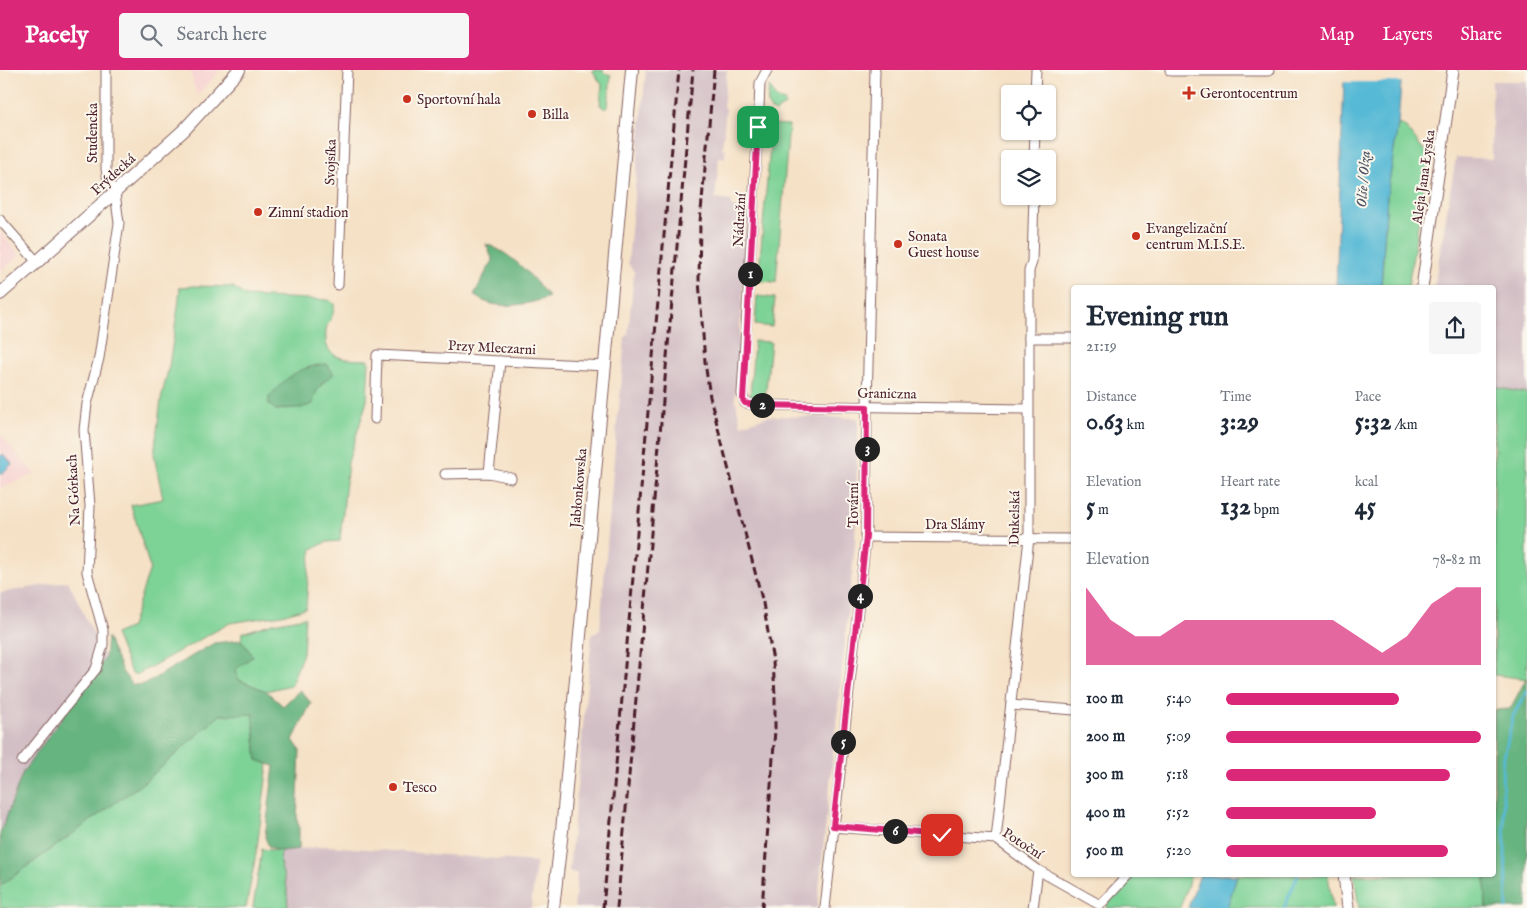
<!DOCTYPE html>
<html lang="en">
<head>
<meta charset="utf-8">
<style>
	body { margin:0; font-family:"IM FELL English",serif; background:#f6f6f7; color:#1f2937; height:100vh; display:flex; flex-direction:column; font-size:19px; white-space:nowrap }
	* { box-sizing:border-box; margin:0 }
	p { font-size:16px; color:#747a83 }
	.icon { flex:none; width:28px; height:28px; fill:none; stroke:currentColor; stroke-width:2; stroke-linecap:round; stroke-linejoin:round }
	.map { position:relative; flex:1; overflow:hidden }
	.details { position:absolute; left:1071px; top:215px; width:425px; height:592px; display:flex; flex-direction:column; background:#fff; border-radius:5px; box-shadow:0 1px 4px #0004 }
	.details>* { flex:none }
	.fabs { position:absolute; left:1001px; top:15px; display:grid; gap:10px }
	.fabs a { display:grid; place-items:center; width:55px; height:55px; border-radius:5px; background:#fff; box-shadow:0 1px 4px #0004; font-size:25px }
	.pin { position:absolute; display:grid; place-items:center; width:42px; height:42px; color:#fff; margin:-21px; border-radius:10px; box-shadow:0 2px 8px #0006 }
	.km { position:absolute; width:25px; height:25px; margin:-12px; border-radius:50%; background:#222; color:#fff; font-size:14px; line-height:25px; text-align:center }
	.round { display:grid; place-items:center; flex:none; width:52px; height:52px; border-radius:5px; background:#f6f6f7 }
	.overview { display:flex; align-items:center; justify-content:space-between; height:85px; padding:0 15px }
	h1 { font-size:28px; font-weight:800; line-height:38px }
	.metrics { display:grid; grid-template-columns:repeat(3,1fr); gap:8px; height:85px; padding:5px 15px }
	.metrics div { display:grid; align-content:center }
	.metrics b { font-size:25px; font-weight:800 }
	.metrics small { font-size:14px; font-weight:400 }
	.metrics p { font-size:14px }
	.chart { height:140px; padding:10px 15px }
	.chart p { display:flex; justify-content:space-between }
	.chart svg { width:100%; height:90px; margin-top:5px; fill:#db2777; opacity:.7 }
	ul { padding:0 15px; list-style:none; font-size:16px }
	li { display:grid; grid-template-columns:80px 60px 1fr; align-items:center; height:38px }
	li i { height:12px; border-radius:6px; background:#db2777 }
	header { display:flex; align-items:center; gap:30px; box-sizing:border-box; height:70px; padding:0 25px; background:#db2777; color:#fff }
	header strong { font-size:24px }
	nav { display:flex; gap:28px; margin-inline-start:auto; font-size:18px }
	.search { width:350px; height:45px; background:#f6f6f7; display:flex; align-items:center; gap:12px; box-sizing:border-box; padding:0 18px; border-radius:5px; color:#747a83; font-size:19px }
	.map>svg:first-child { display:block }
</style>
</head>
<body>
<header>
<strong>Pacely</strong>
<div class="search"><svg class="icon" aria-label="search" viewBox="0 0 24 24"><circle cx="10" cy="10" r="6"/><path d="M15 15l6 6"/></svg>Search here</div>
<nav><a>Map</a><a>Layers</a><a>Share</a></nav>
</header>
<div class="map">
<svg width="1527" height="838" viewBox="0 0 1527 838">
	<rect width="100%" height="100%" fill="#fbf7ec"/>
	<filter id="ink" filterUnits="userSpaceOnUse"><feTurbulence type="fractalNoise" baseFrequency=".02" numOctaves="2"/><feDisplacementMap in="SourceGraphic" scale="10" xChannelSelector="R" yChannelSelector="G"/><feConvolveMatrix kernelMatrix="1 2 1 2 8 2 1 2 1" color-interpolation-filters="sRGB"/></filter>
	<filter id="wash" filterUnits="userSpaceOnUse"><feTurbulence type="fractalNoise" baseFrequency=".0096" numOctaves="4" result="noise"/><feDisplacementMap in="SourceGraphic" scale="20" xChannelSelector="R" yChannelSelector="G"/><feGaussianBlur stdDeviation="1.12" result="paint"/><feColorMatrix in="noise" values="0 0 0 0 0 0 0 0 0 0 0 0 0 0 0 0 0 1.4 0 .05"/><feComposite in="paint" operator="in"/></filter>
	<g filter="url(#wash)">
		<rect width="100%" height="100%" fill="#f5e1c6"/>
		<!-- built -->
		<g fill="#f7d0cf">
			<polygon points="190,0 220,0 197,26"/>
			<polygon points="0,162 20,185 0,202"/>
			<polygon points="0,364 35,404 0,418"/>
		</g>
		<!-- industrial -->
		<g fill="#d2bec5">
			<polygon points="646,0 727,0 723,37 726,38 722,79 726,79 725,83 725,88 719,88 715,129 731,131 731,137 740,137 748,147 735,328 741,355 769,346 858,348 855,475 817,838 574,838 577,804 569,801 592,564 600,559 618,341 619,339 625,268 628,264 634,202 628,193"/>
			<polygon points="1492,11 1527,11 1527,323 1494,317 1494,218 1434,218 1456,87 1492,89"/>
			<polygon points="68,511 105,588 23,702 0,764 0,523"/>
			<polygon points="327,776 536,792 531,838 288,838 287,818 280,793 281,781"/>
		</g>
		<!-- green -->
		<g fill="#7dd296" stroke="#647860" fill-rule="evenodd">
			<polygon points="592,0 603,0 604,3 611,5 608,36 605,39 600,35 602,15"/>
			<polygon points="769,17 773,21 774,26 779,30 785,31 784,36 776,42 770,39 767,34"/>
			<polygon points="772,54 789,55 776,212 758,211"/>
			<polygon points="1398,54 1404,56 1429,86 1408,217 1381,218 1387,126"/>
			<path d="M194 216 233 217 245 226 329 230 334 234C335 243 331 248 327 256 325 261 326 267 326 272 329 292 354 289 369 290L367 331 348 392 340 471 327 472 312 479 309 493 306 538 282 545 230 553 136 605 131 603 115 564 131 557 150 498 131 435 163 429 154 385 161 329 169 296 178 237 180 217ZM326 310 301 338H291L277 340Z"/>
			<polygon points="757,226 775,228 772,257 755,255"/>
			<polygon points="754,271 771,272 765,328 750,328"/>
			<polygon points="1494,317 1527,323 1527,609 1494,605"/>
			<polygon points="305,547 303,583 291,615 266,621 239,610 235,600 253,586 241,570 242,563 273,553"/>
			<polygon points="253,644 257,690 268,694 257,778 246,838 0,838 0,816 144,712 220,645"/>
			<polygon points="262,779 281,781 280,793 287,818 288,838 253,838"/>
			<polygon points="1133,805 1191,805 1180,838 1106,838 1112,827"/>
			<polygon points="1237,805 1328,805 1333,838 1227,838"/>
			<polygon points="1354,805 1485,805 1486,838 1359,838"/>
		</g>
		<!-- forest -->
		<g fill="#66b47f" stroke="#586a55">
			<path d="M486 174C515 185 529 204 549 227 527 235 494 242 474 225L487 200 493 191Z"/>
			<path d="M327 294 334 304C321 313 316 318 313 334L301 338H291L276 340 269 335V327C286 307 300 296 327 294Z"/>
			<polygon points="107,567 123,603 133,615 145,614 214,573 241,570 253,586 235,600 239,610 266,621 283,636 300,620 311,633 293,670 300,680 297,751 299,756 299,779 281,781 269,777 265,767 274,696 257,690 253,644 220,645 144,712 0,816 0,764 23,702 105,588"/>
			<polygon points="1527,607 1527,838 1486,838 1485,805 1494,805 1494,640 1510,639"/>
		</g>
		<!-- water -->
		<g fill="#56b9d5" stroke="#506c80">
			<polygon points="1402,0 1398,54 1387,126 1381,217 1336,218 1344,11"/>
			<polygon points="3,384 12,394 0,405 0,387"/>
			<polygon points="1200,805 1237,805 1227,838 1188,838"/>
		</g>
		<!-- pier -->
		<polygon fill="#f5e1c6" points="1343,0 1405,0 1404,12 1342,12"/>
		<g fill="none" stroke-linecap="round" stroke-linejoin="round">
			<!-- stream -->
			<g stroke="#56b9d5" stroke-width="3">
				<polyline points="1284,838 1298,805"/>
				<polyline points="1507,838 1502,696 1513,646 1527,621"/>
			</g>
		</g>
	</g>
	<g filter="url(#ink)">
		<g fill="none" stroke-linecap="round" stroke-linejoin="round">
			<defs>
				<g id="minor">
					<polyline points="767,0 760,13 759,39 742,324 745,333 754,335 1028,339"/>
					<polyline points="1035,24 1036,0"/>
					<polyline points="1034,89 1035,61"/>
					<polyline points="0,150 37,192"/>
					<polyline points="338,215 347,0"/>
					<polyline points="1029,268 1074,268"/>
					<polyline points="375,349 377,285 606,296"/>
					<polyline points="489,403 500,291"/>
					<polyline points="445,404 489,403 511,408"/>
					<polyline points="866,467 1074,469"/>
					<polyline points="1011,635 1074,640"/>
					<polyline points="22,691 96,599 103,575 103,560 87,502 90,436 84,360 87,334 99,288 119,153 115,123 108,111 106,99 106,0"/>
					<polyline points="833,757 996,769 1038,800 1100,835 1128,805"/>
					<polyline points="996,769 1029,468 1029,201 1032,192 1034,126"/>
					<polyline points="825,838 866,467 867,337 875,0"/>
					<polyline points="1033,838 1038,800"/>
				</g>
				<g id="tertiary">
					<polyline points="1171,0 1268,0"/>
					<polyline points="1422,218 1453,0"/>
					<polyline points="1344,805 1348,838"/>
				</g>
				<g id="secondary">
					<polyline points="0,224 37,192 184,60 239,0"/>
					<polyline points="553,838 562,761 632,0"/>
				</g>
			</defs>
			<!-- minor casing -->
			<use href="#minor" stroke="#866361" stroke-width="11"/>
			<!-- tertiary casing -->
			<use href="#tertiary" stroke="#866361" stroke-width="13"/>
			<!-- secondary casing -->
			<use href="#secondary" stroke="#866361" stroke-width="14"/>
			<!-- minor -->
			<use href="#minor" stroke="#fff" stroke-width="9"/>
			<!-- tertiary -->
			<use href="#tertiary" stroke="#fff" stroke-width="11"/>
			<!-- secondary -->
			<use href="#secondary" stroke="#fff" stroke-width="12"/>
			<!-- rail -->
			<g stroke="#4a1f2b" stroke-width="3" stroke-dasharray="8 4" stroke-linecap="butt">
				<polyline points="714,0 700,152 699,210 705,292 710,327 763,533 773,591 775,626 775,660 762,838"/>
				<polyline points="603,838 679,0"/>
				<polyline points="617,838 693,0"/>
			</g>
		</g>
	</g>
	<g fill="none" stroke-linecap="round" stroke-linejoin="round" filter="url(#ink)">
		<defs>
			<polyline id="route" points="758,57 743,330 745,333 754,335 867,337 866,467 833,756 942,765"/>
		</defs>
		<!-- route casing -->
		<use href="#route" stroke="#fff" stroke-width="10"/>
		<!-- route -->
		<use href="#route" stroke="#db2777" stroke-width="6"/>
	</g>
	<!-- markers -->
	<g fill="#c8321e" stroke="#fbf7ec" stroke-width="2">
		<path d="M1186.5 15.5h5v5h5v5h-5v5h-5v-5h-5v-5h5z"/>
		<circle cx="407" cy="29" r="5"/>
		<circle cx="532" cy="44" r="5"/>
		<circle cx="258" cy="142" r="5"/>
		<circle cx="1136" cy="166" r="5"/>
		<circle cx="898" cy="174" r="5"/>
		<circle cx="393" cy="717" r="5"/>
	</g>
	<g text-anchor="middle" stroke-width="4" stroke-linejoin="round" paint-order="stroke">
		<!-- poi labels -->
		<g font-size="14" fill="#4a1f2b" stroke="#fbf7ec" text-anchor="start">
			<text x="1200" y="28">Gerontocentrum</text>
			<text x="417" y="34">Sportovní hala</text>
			<text x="542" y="49">Billa</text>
			<text x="268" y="147">Zimní stadion</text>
			<text x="1146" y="163">Evangelizační<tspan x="1146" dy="16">centrum M.I.S.E.</tspan></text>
			<text x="908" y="171">Sonata<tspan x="908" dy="16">Guest house</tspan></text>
			<text x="403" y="722">Tesco</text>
		</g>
		<!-- street labels -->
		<g font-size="14" fill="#4a1f2b" stroke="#fbf7ec">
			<text transform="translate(92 63) rotate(-90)" y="5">Studencka</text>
			<text transform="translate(330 92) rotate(-88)" y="5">Svojsíka</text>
			<text transform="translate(113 104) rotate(-42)" y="5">Frýdecká</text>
			<text transform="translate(1423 107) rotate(-82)" y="5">Aleja Jana Łyska</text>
			<text transform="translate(739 150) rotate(-87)" y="5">Nádražní</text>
			<text transform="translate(492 277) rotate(3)" y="5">Przy Mleczarni</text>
			<text transform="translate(887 323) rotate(1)" y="5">Graniczna</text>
			<text transform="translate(578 418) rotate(-85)" y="5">Jabłonkowska</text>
			<text transform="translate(73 420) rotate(-93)" y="5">Na Górkach</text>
			<text transform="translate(853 435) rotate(-90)" y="5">Tovární</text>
			<text transform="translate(1014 448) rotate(-89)" y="5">Dukelská</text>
			<text x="955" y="459">Dra Slámy</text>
			<text transform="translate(1023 773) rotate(33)" y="5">Potoční</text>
		</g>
		<!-- water labels -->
		<g font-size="15" font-style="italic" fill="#4e5566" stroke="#fbf7ec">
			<text transform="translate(1363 109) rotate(-86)" y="5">Olše / Olza</text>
		</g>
	</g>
</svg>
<div class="fabs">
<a><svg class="icon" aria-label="locate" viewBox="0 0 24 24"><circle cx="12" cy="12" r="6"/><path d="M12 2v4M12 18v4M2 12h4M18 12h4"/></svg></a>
<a><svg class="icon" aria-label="layers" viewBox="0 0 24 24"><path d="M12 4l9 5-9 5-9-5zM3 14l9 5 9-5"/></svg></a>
</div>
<div class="pin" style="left:758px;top:57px;background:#1e9e55"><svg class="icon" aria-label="arrive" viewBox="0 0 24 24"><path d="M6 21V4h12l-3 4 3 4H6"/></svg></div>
<div class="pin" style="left:942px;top:765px;background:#d93025"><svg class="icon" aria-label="check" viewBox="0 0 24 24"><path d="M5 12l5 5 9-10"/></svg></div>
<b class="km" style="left:750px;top:204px">1</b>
<b class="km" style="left:762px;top:335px">2</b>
<b class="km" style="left:867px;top:379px">3</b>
<b class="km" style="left:860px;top:526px">4</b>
<b class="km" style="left:843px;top:672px">5</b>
<b class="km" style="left:895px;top:761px">6</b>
<section class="details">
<div class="overview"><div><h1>Evening run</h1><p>21:19</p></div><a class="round"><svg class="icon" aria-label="share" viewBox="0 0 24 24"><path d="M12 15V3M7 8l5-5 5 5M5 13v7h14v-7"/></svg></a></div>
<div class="metrics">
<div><p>Distance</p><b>0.63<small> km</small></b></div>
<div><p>Time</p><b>3:29</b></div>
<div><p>Pace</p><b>5:32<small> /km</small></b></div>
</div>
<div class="metrics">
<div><p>Elevation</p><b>5<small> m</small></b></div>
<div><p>Heart rate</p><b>132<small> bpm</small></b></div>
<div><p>kcal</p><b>45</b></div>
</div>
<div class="chart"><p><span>Elevation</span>78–82 m</p>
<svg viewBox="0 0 160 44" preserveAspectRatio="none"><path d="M0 44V6L10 22L20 30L30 30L40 22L50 22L60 22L70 22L80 22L90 22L100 22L110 30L120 38L130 30L140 14L150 6L160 6V44z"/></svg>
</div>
<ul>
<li><b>100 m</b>5:40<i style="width:68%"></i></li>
<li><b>200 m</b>5:09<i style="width:100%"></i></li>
<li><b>300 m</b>5:18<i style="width:88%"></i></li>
<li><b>400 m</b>5:52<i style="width:59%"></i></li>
<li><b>500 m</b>5:20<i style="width:87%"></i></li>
</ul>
</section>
</div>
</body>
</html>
